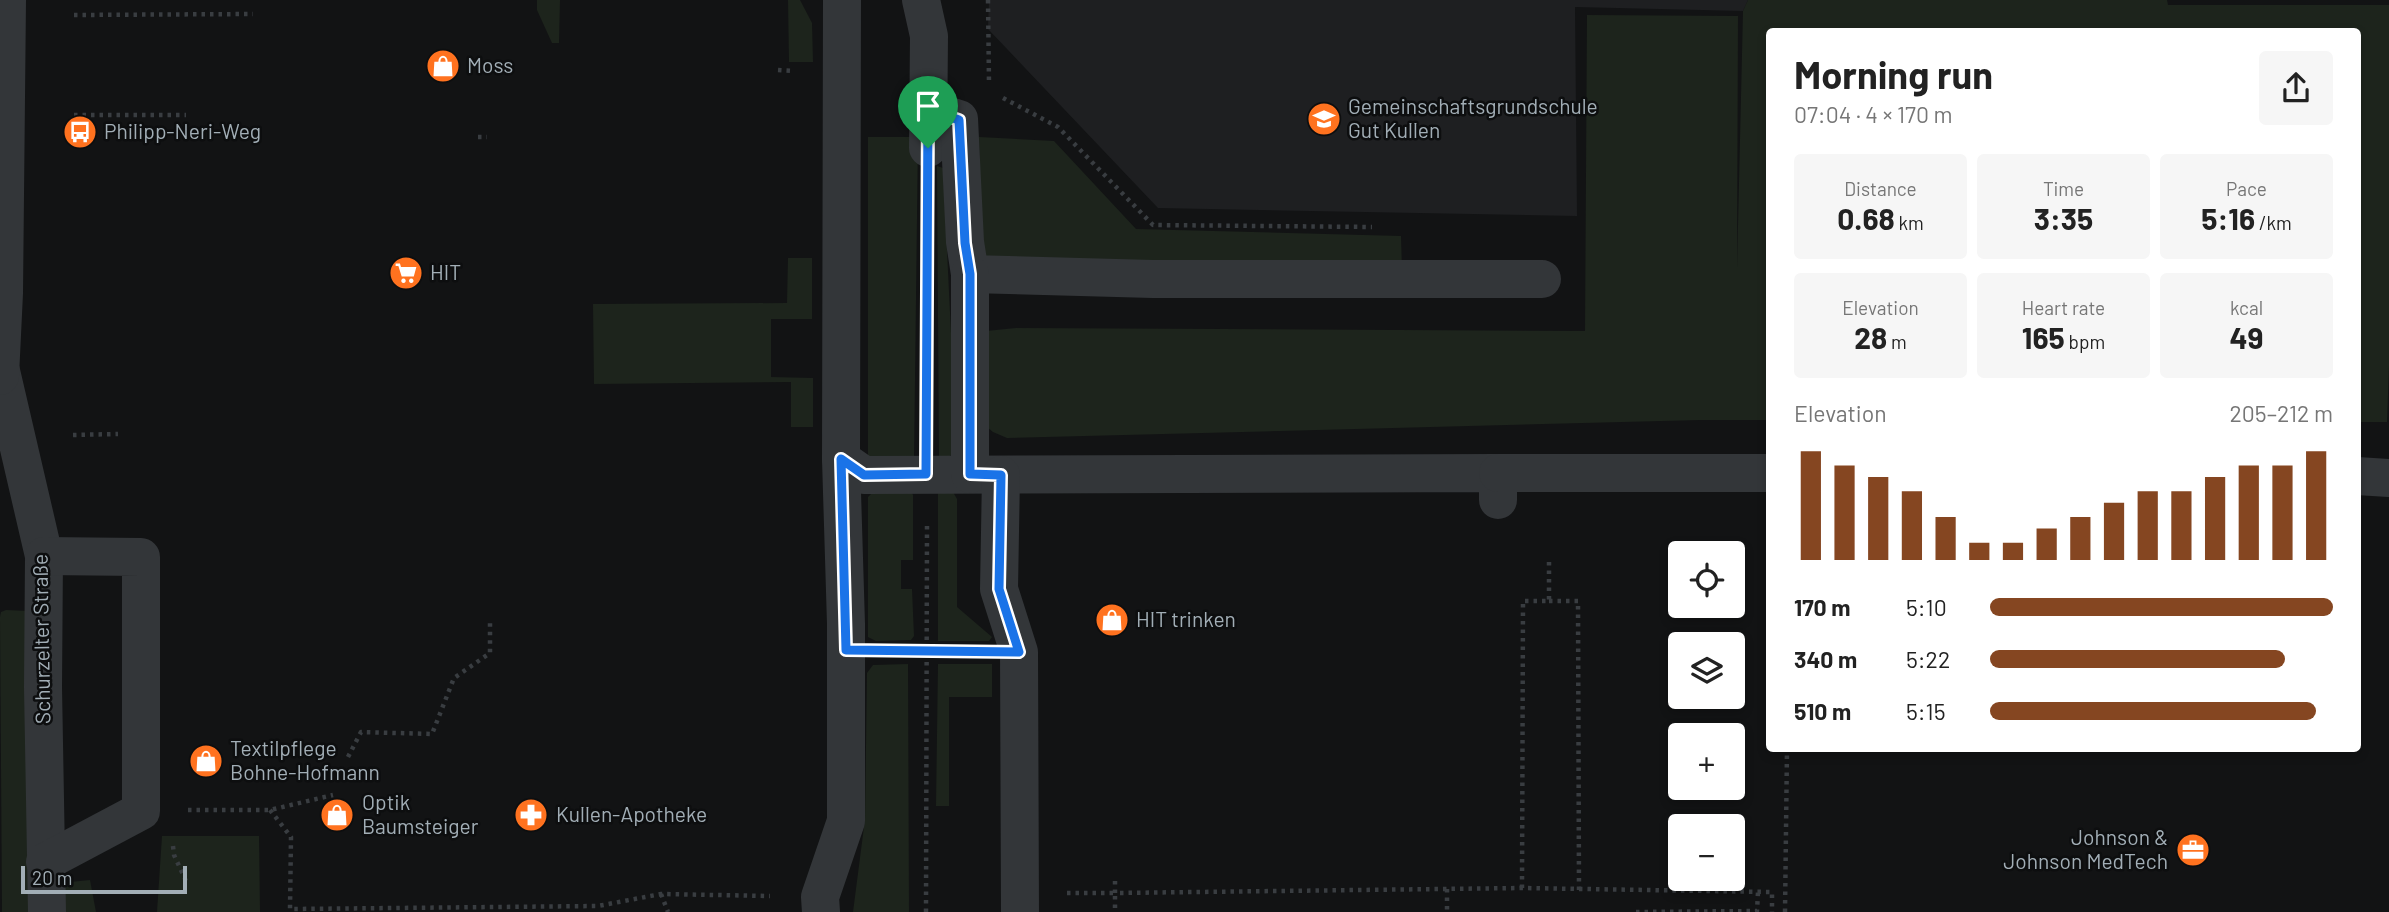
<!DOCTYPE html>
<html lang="en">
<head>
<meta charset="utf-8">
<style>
	body { margin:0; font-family:Barlow,sans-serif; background:#f6f6f6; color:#222; height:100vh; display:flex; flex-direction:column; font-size:26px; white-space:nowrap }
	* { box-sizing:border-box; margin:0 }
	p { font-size:23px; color:#767676 }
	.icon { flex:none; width:38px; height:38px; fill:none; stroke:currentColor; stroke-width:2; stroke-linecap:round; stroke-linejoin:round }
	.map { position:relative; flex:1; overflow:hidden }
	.drawer { position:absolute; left:1766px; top:28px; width:595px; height:724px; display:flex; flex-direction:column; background:#fff; border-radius:7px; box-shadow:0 4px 10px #0003 }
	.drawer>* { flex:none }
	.tools { position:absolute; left:1668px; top:541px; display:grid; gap:14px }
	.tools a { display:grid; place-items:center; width:77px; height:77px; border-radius:7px; background:#fff; box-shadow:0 4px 10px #0003; font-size:35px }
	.scale { position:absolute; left:21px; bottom:18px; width:166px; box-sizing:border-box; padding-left:7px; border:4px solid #a2aeb6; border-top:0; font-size:19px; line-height:24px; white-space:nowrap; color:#a2aeb6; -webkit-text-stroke:5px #0d0e0f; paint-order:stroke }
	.pin { position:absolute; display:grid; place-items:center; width:60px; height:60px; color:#fff; margin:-72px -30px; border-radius:50% 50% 50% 0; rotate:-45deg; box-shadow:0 0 7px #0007 }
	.pin .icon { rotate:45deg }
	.round { display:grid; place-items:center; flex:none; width:74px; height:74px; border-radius:7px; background:#f6f6f6 }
	.headline { display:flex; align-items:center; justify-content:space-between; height:119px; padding:0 28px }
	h1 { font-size:38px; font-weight:700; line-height:52px }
	.metrics { display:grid; grid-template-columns:repeat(3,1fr); gap:10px; height:119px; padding:7px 28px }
	.metrics div { display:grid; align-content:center; border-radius:7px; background:#f6f6f6; text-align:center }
	.metrics b { font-size:30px; font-weight:700 }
	.metrics small { font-size:19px; font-weight:400 }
	.metrics p { font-size:19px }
	.chart { height:196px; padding:14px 28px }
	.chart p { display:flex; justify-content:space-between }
	.chart svg { width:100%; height:126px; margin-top:7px; stroke:#854621; stroke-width:6 }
	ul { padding:0 28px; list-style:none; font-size:23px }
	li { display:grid; grid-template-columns:112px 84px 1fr; align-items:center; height:52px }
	li i { height:18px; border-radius:9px; background:#854621 }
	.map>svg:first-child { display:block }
</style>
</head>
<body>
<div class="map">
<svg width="2389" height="912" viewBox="0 0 2389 912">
	<rect width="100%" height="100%" fill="#121314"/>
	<!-- built -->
	<polygon fill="#1e1f21" points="989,0 1748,0 1743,11 1575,7 1577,216 1158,208 988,29"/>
	<!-- green -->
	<g fill="#1d241c">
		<polygon points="537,0 560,0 559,43 552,43 537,10"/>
		<polygon points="788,0 800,0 812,23 813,62 789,62"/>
		<polygon points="1748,0 2167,0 2168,5 2389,5 2389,366 2387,422 2357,422 2357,32 1769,32 1769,420 1701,420 1007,438 993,432 987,427 986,331 1016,328 1585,331 1587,15 1738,16 1737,269 1743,11"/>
		<polygon points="868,137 918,137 914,460 868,456"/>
		<polygon points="979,137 1054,141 1136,229 1401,236 1402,270 982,265"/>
		<polygon points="937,166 943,168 951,333 951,455 947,459 939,460"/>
		<polygon points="788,258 812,258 812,319 771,319 771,377 813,378 813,427 791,427 791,382 594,384 593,304 787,303"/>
		<polygon points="873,492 912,493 913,495 913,560 901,560 901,589 912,589 914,636 911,640 876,641 868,637 868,497"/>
		<polygon points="938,492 953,492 957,499 957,607 992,637 989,641 938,641"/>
		<polygon points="6,610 28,611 28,912 2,912 0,617 1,612"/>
		<polygon points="908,664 909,912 853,912 865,819 867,673 873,665"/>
		<polygon points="938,664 992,664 992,697 949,697 949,806 936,806"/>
		<polygon points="162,836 259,836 260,912 157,912"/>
		<polygon points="90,880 96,912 59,912 60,883"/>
	</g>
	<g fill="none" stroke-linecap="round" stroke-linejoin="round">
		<!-- path -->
		<g stroke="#393d41" stroke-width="4.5" stroke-dasharray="3.5 5" stroke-linecap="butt">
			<polyline points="988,0 989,83"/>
			<polyline points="74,15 253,14"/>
			<polyline points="778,70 794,71"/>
			<polyline points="1003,98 1058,127 1153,225 1372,227"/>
			<polyline points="74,115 186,115"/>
			<polyline points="478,137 487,137"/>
			<polyline points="73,435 118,434"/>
			<polyline points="1549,601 1578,601 1579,890"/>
			<polyline points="895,651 967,652"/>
			<polyline points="348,757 361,732 432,734 454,678 490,653 490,619"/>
			<polyline points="188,810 270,810 333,795"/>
			<polyline points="270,810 291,837 290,909 598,906 661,894 770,896"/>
			<polyline points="173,846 174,855 186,881"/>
			<polyline points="1115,881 1115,893 1522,888 1772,892 1772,912"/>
			<polyline points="1522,888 1523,601 1549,601 1549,562"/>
			<polyline points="1447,889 1447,912"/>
			<polyline points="1067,893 1115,893 1115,912"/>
			<polyline points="661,894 668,912"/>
			<polyline points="926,912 927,524"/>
			<polyline points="1636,912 1757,911 1758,892"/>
			<polyline points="1785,912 1787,749"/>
		</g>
		<!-- minor -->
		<g stroke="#333639" stroke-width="38">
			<polyline points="921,0 929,36 928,148"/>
			<polyline points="928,109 959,119 965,242 970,274 1153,279 1542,279"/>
			<polyline points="1,371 44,556 43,687 47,912"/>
			<polyline points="0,376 4,293 7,0"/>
			<polyline points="841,459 864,475 1498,473 1498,500"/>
			<polyline points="1498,473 1769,473"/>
			<polyline points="970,474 970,274"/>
			<polyline points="1001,475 999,589 1019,652 1020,912"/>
			<polyline points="2357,476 2389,478"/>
			<polyline points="44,556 141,557 141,811 45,862"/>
			<polyline points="821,912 820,897 846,821 846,624 841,459 842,0"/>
		</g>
	</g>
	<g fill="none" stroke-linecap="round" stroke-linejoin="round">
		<defs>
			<polygon id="route" points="928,109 959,120 965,243 970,274 970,474 1001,475 999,589 1019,652 846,650 841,459 864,475 926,474"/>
		</defs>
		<!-- route casing -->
		<use href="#route" stroke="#fff" stroke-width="14"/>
		<!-- route -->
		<use href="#route" stroke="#1a73e8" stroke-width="9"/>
	</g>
	<!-- icons -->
	<defs>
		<symbol id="shop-disc" viewBox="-11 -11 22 22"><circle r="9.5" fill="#ff721f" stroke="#0d0e0f"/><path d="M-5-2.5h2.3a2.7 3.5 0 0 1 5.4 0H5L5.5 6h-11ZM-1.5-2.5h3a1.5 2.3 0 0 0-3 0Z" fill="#fff"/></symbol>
		<symbol id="school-disc" viewBox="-11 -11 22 22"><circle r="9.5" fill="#ff721f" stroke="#0d0e0f"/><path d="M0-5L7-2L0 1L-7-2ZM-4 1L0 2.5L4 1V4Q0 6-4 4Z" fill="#fff"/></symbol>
		<symbol id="bus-disc" viewBox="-11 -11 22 22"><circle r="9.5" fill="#ff721f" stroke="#0d0e0f"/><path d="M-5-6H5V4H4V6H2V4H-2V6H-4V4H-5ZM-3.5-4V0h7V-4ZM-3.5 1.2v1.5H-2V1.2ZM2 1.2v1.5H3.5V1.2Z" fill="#fff"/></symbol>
		<symbol id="supermarket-disc" viewBox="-11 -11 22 22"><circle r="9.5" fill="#ff721f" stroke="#0d0e0f"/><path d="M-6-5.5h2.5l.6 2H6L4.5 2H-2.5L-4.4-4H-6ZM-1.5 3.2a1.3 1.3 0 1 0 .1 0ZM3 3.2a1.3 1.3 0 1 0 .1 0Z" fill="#fff"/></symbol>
		<symbol id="pharmacy-disc" viewBox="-11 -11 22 22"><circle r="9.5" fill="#ff721f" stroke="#0d0e0f"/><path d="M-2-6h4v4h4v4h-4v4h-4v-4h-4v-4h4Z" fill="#fff"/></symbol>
		<symbol id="office-disc" viewBox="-11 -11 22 22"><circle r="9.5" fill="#ff721f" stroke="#0d0e0f"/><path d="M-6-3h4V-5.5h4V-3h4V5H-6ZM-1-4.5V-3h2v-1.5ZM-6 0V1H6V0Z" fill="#fff"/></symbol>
	</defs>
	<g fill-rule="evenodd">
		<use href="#shop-disc" x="424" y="47" width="38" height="38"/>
		<use href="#school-disc" x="1305" y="100" width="38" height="38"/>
		<use href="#bus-disc" x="61" y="113" width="38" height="38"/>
		<use href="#supermarket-disc" x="387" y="254" width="38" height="38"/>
		<use href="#shop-disc" x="1093" y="601" width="38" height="38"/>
		<use href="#shop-disc" x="187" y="742" width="38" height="38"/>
		<use href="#shop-disc" x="318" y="796" width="38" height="38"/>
		<use href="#pharmacy-disc" x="512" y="796" width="38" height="38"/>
		<use href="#office-disc" x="2174" y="831" width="38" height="38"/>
	</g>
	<g text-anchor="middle" stroke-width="5" stroke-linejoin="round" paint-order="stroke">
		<!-- poi labels -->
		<g font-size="21" fill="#a2aeb6" stroke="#0d0e0f" text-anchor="start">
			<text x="467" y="73">Moss</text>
			<text x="1348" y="114">Gemeinschaftsgrundschule<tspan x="1348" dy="24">Gut Kullen</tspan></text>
			<text x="104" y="139">Philipp-Neri-Weg</text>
			<text x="430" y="280">HIT</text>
			<text x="1136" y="627">HIT trinken</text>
			<text x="230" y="756">Textilpflege<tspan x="230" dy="24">Bohne-Hofmann</tspan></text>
			<text x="362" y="810">Optik<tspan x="362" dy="24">Baumsteiger</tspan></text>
			<text x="556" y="822">Kullen-Apotheke</text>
			<text x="2168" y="845" text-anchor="end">Johnson &amp;<tspan x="2168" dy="24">Johnson MedTech</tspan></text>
		</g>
		<!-- street labels -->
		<g font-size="21" fill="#a2aeb6" stroke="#0d0e0f">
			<text transform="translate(42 639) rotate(-91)" y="7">Schurzelter Straße</text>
		</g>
	</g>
</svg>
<div class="tools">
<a><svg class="icon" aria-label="locate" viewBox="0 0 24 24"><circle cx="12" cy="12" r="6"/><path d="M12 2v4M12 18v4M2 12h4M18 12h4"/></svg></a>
<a><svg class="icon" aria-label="layers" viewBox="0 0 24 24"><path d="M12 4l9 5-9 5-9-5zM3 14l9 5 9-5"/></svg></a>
<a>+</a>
<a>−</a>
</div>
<div class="scale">20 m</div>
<div class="pin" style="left:928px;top:148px;background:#1e9e55"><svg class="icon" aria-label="arrive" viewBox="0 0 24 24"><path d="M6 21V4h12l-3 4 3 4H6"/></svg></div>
<section class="drawer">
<div class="headline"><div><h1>Morning run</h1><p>07:04 · 4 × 170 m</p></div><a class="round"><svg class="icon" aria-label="share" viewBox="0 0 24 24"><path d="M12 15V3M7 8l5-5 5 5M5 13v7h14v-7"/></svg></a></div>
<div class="metrics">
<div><p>Distance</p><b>0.68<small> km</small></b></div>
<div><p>Time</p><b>3:35</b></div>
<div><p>Pace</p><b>5:16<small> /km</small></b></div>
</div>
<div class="metrics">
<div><p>Elevation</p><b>28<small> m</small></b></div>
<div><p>Heart rate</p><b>165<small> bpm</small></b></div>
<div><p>kcal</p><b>49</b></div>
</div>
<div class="chart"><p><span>Elevation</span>205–212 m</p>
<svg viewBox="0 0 160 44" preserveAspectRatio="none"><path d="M5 44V6M15 44V11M25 44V15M35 44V20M45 44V29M55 44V38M65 44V38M75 44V33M85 44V29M95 44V24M105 44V20M115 44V20M125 44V15M135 44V11M145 44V11M155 44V6"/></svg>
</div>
<ul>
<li><b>170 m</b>5:10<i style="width:100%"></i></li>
<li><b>340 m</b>5:22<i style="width:86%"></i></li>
<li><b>510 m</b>5:15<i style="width:95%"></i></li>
</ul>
</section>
</div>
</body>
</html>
